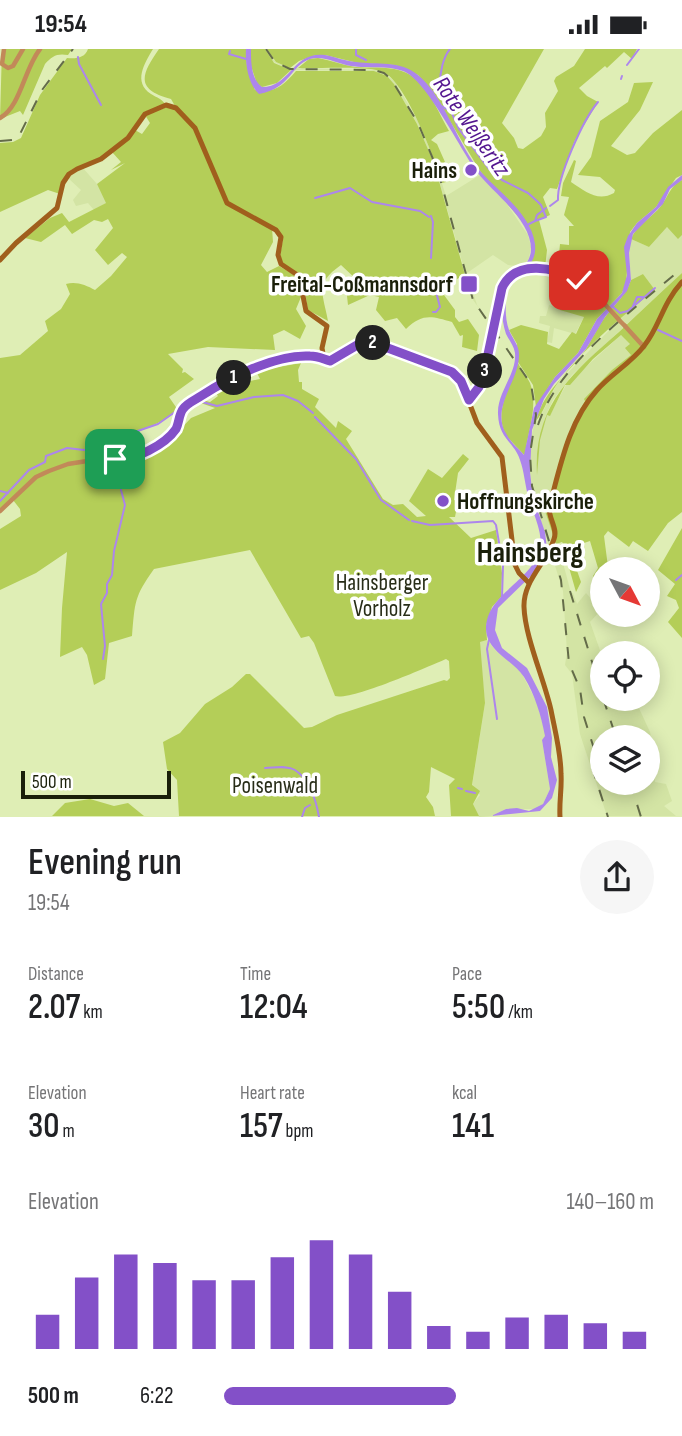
<!DOCTYPE html>
<html lang="en">
<head>
<meta charset="utf-8">
<style>
	body { margin:0; font-family:"Sofia Sans Condensed",sans-serif; background:#f6f6f6; color:#202124; height:100vh; display:flex; flex-direction:column; font-size:26px; white-space:nowrap }
	* { box-sizing:border-box; margin:0 }
	p { font-size:23px; color:#757577 }
	.icon { flex:none; width:38px; height:38px; fill:none; stroke:currentColor; stroke-width:2; stroke-linecap:round; stroke-linejoin:round }
	.map { position:relative; height:768px; overflow:hidden }
	.sheet { display:flex; flex-direction:column; background:#fff; flex:1 }
	.sheet>* { flex:none }
	.needle { width:46px; rotate:131deg }
	.buttons { position:absolute; left:590px; top:508px; display:grid; gap:14px }
	.buttons a { display:grid; place-items:center; width:70px; height:70px; border-radius:50%; background:#fff; box-shadow:0 4px 18px #0003; font-size:35px }
	.scale { position:absolute; left:21px; bottom:18px; width:150px; box-sizing:border-box; padding-left:7px; border:4px solid #1a1f09; border-top:0; font-size:19px; line-height:24px; white-space:nowrap; color:#1a1f09; -webkit-text-stroke:5px #fff; paint-order:stroke }
	.pin { position:absolute; display:grid; place-items:center; width:60px; height:60px; color:#fff; margin:-30px; border-radius:14px; box-shadow:0 4px 10px #0006 }
	.km { position:absolute; width:35px; height:35px; margin:-18px; border-radius:50%; background:#222; color:#fff; font-size:19px; line-height:35px; text-align:center }
	.round { display:grid; place-items:center; flex:none; width:74px; height:74px; border-radius:37px; background:#f6f6f6 }
	.summary { display:flex; align-items:center; justify-content:space-between; height:119px; padding:0 28px }
	h1 { font-size:38px; font-weight:600; line-height:52px }
	.figures { display:grid; grid-template-columns:repeat(3,1fr); gap:10px; height:119px; padding:7px 28px }
	.figures div { display:grid; align-content:center }
	.figures b { font-size:35px; font-weight:600 }
	.figures small { font-size:19px; font-weight:400 }
	.figures p { font-size:19px }
	.chart { height:196px; padding:14px 28px }
	.chart p { display:flex; justify-content:space-between }
	.chart svg { width:100%; height:126px; margin-top:7px; stroke:#8350c8; stroke-width:6 }
	ul { padding:0 28px; list-style:none; font-size:23px }
	li { display:grid; grid-template-columns:112px 84px 1fr; align-items:center; height:52px }
	li i { height:18px; border-radius:9px; background:#8350c8 }
	.status { display:flex; justify-content:space-between; align-items:center; height:49px; padding:0 35px; background:#fff; direction:ltr }
	.status svg { height:19px; fill:currentColor }
	.map>svg:first-child { display:block }
</style>
</head>
<body>
<div class="status"><b>19:54</b><svg viewBox="0 0 49 12"><path d="M0 12V9h3v3zM5 12V6h3v6zM10 12V3h3v9zM15 12V0h3v12zM26 1h20v11H26zM47 4h2v5h-2z"/></svg></div>
<div class="map">
<svg width="682" height="768" viewBox="0 0 682 768">
	<rect width="100%" height="100%" fill="#dfeeb5"/>
	<!-- built -->
	<g fill="#d3e4a4" fill-rule="evenodd">
		<polygon points="265,0 276,13 290,19 374,21 384,23 396,34 419,74 435,113 446,147 480,126 500,145 528,186 531,198 529,209 523,218 508,216 493,206 467,224 477,256 515,308 473,251 434,114 417,75 394,35 387,27 374,22 290,21 272,12 287,23 268,35 263,35 260,30 272,12"/>
		<polygon points="82,118 97,135 106,150 106,154 94,161 88,154 76,157 73,151 81,141 68,129"/>
		<path d="M667 178 678 189 682 186V224L572 326 553 351 546 366 543 378 547 365 550 366 566 336 621 286 630 295 632 306 610 324 585 351 547 458 544 459 556 495H558L571 544H573L577 555 586 544 601 561 590 573 602 607V649H631L637 655 650 683 654 700 655 733 666 735 672 752 664 757 676 767H607L580 685 572 625 565 616 567 603 563 542 534 450 530 423V394L535 372H538L557 335 622 268 655 241 643 225 631 231 629 204 631 190 649 198ZM602 688H648V733H602Z"/>
		<polygon points="556,252 584,268 575,285 554,279 552,294 547,293 550,277 539,274 540,267 546,267 549,256 554,258"/>
		<polygon points="487,591 497,603 513,614 522,625 537,654 546,687 542,691 550,740 543,755 536,760 506,760 491,767 479,768 473,755 480,746 472,737 485,654 479,593"/>
	</g>
	<!-- green -->
	<g fill="#b4ce58">
		<path d="M2 0H72L68 6C57 4 52 7 45 15L23 66 20 62 0 70Z"/>
		<path d="M88 0H153C144 15 133 33 151 45 157 49 161 49 165 55L150 61 126 88 101 108 71 121 60 145 48 141 0 163V94L13 93 21 89 40 46 67 9C76 10 85 9 88 0Z"/>
		<path d="M159 0H246L247 18 255 41C274 45 284 36 296 22H374L387 27 394 35 417 75 434 114 465 226 445 236 444 246 455 261V268L459 273 468 270 479 286 477 302 462 298 463 286 460 287 452 273C432 267 422 264 406 280L397 269 385 272 376 261 379 248 370 246 348 256 347 247 351 242 348 237 357 231 341 216C314 235 323 244 328 272L308 261 305 243 310 234 304 233C298 223 293 220 283 215L280 207 283 190 278 181 229 155 197 80 175 57 171 50C135 40 141 26 159 0Z"/>
		<polygon points="251,0 265,0 274,14 291,21 277,34 262,38 257,35 251,17"/>
		<polygon points="267,0 544,0 502,74 514,89 518,99 523,100 541,87 546,78 545,64 558,42 554,32 556,28 574,17 585,0 637,0 632,10 624,3 607,19 605,17 579,39 587,47 598,53 575,91 557,140 550,139 543,148 550,166 539,171 547,201 545,219 529,218 535,197 531,183 480,122 433,44 418,26 395,16 358,14 325,6 316,6 299,12 290,19 276,13"/>
		<path d="M318 9C330 11 342 16 355 18 380 20 402 14 421 35 433 49 440 66 449 82L438 85 431 91 437 95 445 113 441 117 446 133 442 134C435 110 406 35 385 24 371 16 317 20 298 19L309 10Z"/>
		<path d="M653 33 640 61 611 97 627 106 635 104 653 84 682 61V126L676 129 656 158 637 174 630 183 626 235 622 244 597 270 578 304 555 328 536 358 533 336 518 313 517 295 509 281 521 276 548 283 547 295 559 300 572 283 576 285 584 268 560 261 561 253 556 252V242L553 241 557 225 583 235 587 240 591 237 561 220 558 216 560 195 569 196V177H574L564 166 569 148 561 147 563 134 574 111 576 112 571 133C586 143 598 153 614 144L615 141 600 128 578 126 591 108 600 72 628 53 634 34Z"/>
		<path d="M170 57 191 75 227 155 272 179 273 193 261 216 267 223 279 217 296 227 301 248 296 260 306 277 300 290 284 281 273 286 275 301 208 298 168 305 183 320 182 324 185 323 194 330 169 348 178 361C158 378 132 383 110 396L120 411 127 413 148 405 173 388 191 369 215 359 195 352 199 350 210 353 218 347 215 343 236 335 260 330 256 322 301 314 298 321 299 333H302V340L319 350 315 358 336 379 338 372 352 382 346 390 383 450 393 456 403 455 417 468 426 467 409 452 428 420 442 429 463 405 469 410 458 424 454 451 458 452 455 468H449L471 489 496 481 502 524 501 548 492 558 486 577 487 591 480 593 485 654 472 736 480 742 473 755 479 767H451L449 736 455 730 431 718 429 743 426 748 433 758 435 767H179L177 731 167 720 163 693 180 684 205 655 232 638 246 625H250L304 679 312 678 337 666 444 631 447 632 450 629 449 612 446 610C427 618 351 652 335 647L314 594 309 587 301 589 250 501 154 520C134 548 135 553 132 587L109 594 105 630 94 636 87 606 82 598 60 608 62 559 67 503 36 524 0 541V480L21 467 20 460 13 451 0 462V309L20 306 48 282 45 272 61 260 70 245 66 235C76 232 86 236 95 241L111 227 127 208 122 204 108 216 95 201 113 179 108 170 102 173 94 171 72 185 65 176 41 193 25 189 50 169 62 164 69 173 106 154 97 135 125 114 111 121 121 113 112 103 135 81 142 85 150 74 145 66Z"/>
		<path d="M682 131V186L678 190 667 178 649 198 631 190C637 175 652 169 661 157 669 146 670 137 682 131Z"/>
		<path d="M682 224V463L668 474 648 502 633 492 629 498 608 482 604 487 608 518 611 519 602 520V536L595 542 592 540 596 532 593 527 598 519 590 492 569 499 581 533 576 543 564 501 565 497 562 493 556 495 544 459 547 457 579 363 585 352 584 350 612 321 631 306 625 299 630 295 621 286 593 310 570 336H565L550 367 547 366 540 391 537 426C533 357 572 324 619 283 640 263 661 243 682 224Z"/>
		<path d="M643 225 655 241C622 267 582 301 557 335 549 346 544 363 536 372 545 339 568 326 586 300 593 289 598 277 606 267 616 254 626 246 631 231Z"/>
		<path d="M518 314C521 321 527 327 530 334 539 358 527 383 525 407 519 400 511 393 506 386 493 363 511 336 518 314Z"/>
		<polygon points="682,479 682,589 668,573 679,559 676,551 667,547 675,535 658,521"/>
		<polygon points="90,750 114,757 128,754 144,767 52,767 65,754"/>
	</g>
	<!-- water -->
	<path fill="#ad86ec" d="M246 0H251C251 13 251 30 262 38 291 38 292 2 325 6 335 8 345 12 356 13 377 16 400 11 418 26 445 48 457 96 482 124 500 144 531 165 535 195 538 222 511 224 507 243 505 254 505 271 509 281 512 289 519 296 519 305 520 332 489 359 507 386 511 394 519 400 524 406L534 359 555 328 578 304 597 270 622 244 627 226 624 198 628 187 637 174 656 158 668 138 682 126V131L670 140 663 155 633 185 629 204 631 231 627 242 605 268 586 300 554 335 544 350 532 381 530 423 533 448 545 483 547 500 534 524 498 559 495 581 502 599 527 619 547 658 552 689 551 708 557 731 552 749 540 762 491 767 506 760 517 759 529 762 543 755 550 740 542 691 545 687C541 666 535 646 524 628 512 610 487 603 486 580 486 544 534 532 540 498 543 482 532 463 528 447 525 435 524 422 520 411 514 392 499 391 498 365 497 343 517 325 515 304 514 297 509 291 506 285 502 273 500 255 504 243 509 226 531 219 531 200 531 170 493 144 477 123 460 100 426 30 403 22 386 16 369 20 351 17 338 15 323 6 310 10 290 17 291 39 259 45 248 35 245 14 246 0Z"/>
	<g fill="none" stroke-linecap="round" stroke-linejoin="round">
		<!-- stream -->
		<g stroke="#ad86ec" stroke-width="2">
			<polyline points="356,0 356,6 366,11"/>
			<polyline points="230,2 229,5 246,10"/>
			<polyline points="78,8 79,15 101,56"/>
			<polyline points="627,16 639,0"/>
			<polyline points="621,30 622,27"/>
			<path d="M434 42 440 34C440 24 443 8 450 0"/>
			<polyline points="439,56 451,62 459,80 489,120 502,131 528,144 537,152 541,156 546,168 535,172"/>
			<polyline points="315,149 350,139 372,153 420,162 429,168"/>
			<path d="M550 157 558 151C557 128 583 71 598 53"/>
			<polyline points="527,176 535,172 537,166 546,159"/>
			<polyline points="431,209 433,173 431,167"/>
			<polyline points="612,257 620,264 628,262 655,239"/>
			<polyline points="633,257 637,248 643,248"/>
			<polyline points="433,263 436,263 440,258 435,239"/>
			<polyline points="658,281 682,292"/>
			<polyline points="195,351 217,357 254,348 283,346 298,352 313,364"/>
			<polyline points="315,368 356,410 381,451 409,471"/>
			<polyline points="0,442 8,444"/>
			<polyline points="0,452 29,421 45,413 46,407 67,399 84,401 109,395 126,386 158,375 182,358"/>
			<polyline points="412,472 430,476 493,472 496,476 503,517 502,548"/>
			<polyline points="676,531 682,526"/>
			<polyline points="489,591 487,600 497,670"/>
			<polyline points="103,610 105,597 101,555 107,544 107,535 112,526 114,502 125,456 121,441 122,418 110,396"/>
			<path d="M265 719C274 719 287 716 295 721 310 731 316 751 319 768"/>
			<polyline points="458,739 462,740"/>
			<polyline points="466,742 475,744"/>
			<polyline points="302,768 305,759 310,756"/>
		</g>
		<!-- tertiary -->
		<g stroke="#c28959" stroke-width="4.5">
			<polyline points="4,0 2,15 8,19 13,17 23,0"/>
			<path d="M0 69C21 57 24 20 40 0"/>
			<polyline points="625,277 644,298"/>
			<path d="M469 351C474 343 480 338 483 328 495 296 490 243 518 221 568 211 589 237 619 271"/>
			<polyline points="0,462 36,428 49,422 68,415 106,409 125,410 157,396 176,379 185,357 215,338 253,320 282,311 309,307 322,308"/>
		</g>
		<!-- secondary -->
		<g stroke="#a05f1d" stroke-width="5">
			<polyline points="0,211 16,194 57,159 63,134 69,125 77,120 101,110 128,89 145,65 166,56 176,59 195,79 227,154 276,181 281,188 278,206 281,215 299,227 306,262 327,277 322,299 324,310 332,311 354,296 368,292 449,322 461,332 477,374 502,408 515,516 519,524 529,534"/>
			<path d="M560 768C559 753 562 739 561 725 561 704 555 682 551 661 544 630 525 588 524 558 523 531 547 514 554 490 558 480 549 470 549 459 560 419 568 373 597 341 611 325 631 314 644 297 660 277 662 255 682 233"/>
		</g>
		<!-- rail -->
		<g stroke="#646c49" stroke-width="2" stroke-dasharray="12 12" stroke-linecap="butt">
			<polyline points="266,0 275,13 290,20 374,21 384,24 391,30 418,74 438,122 473,251 531,335 536,366 530,405 532,437 561,531 569,614 580,640 584,668 602,725"/>
			<polyline points="0,92 13,91 19,87 42,41 73,0"/>
			<path d="M538 376C558 314 634 261 682 219"/>
			<polyline points="570,542 602,645"/>
			<polyline points="603,649 616,688"/>
			<polyline points="592,718 608,768"/>
			<polyline points="630,733 641,768"/>
		</g>
		<!-- tertiary-bridge -->
		<polyline stroke="#c28959" stroke-width="4.5" points="619,271 625,277"/>
	</g>
	<g fill="none" stroke-linecap="round" stroke-linejoin="round">
		<defs>
			<path id="route" d="M115 410C134 412 165 396 176 380 179 374 179 365 183 360 187 354 195 351 201 347 229 329 275 305 310 307 318 307 323 310 330 312L364 292H369L452 323 461 332 469 351 479 338 483 329 502 239C516 209 555 219 579 231"/>
		</defs>
		<!-- route casing -->
		<use href="#route" stroke="#fff" stroke-width="14"/>
		<!-- route -->
		<use href="#route" stroke="#8350c8" stroke-width="9"/>
	</g>
	<!-- markers -->
	<g fill="#8350c8" stroke="#fff" stroke-width="2.5">
		<circle cx="471" cy="121" r="7"/>
		<rect x="460" y="226" width="18" height="18" rx="3.5"/>
		<circle cx="443" cy="452" r="7"/>
	</g>
	<g text-anchor="middle" stroke-width="7" stroke-linejoin="round" paint-order="stroke">
		<!-- poi labels -->
		<g font-size="23" font-weight="bold" fill="#1a1f09" stroke="#fff" text-anchor="end">
			<text x="457" y="129">Hains</text>
			<text x="453" y="243">Freital-Coßmannsdorf</text>
			<text x="457" y="460" text-anchor="start">Hoffnungskirche</text>
		</g>
		<!-- park labels -->
		<g font-size="23" fill="#282d18" stroke="#fff">
			<text x="382" y="541">Hainsberger<tspan x="382" dy="26">Vorholz</tspan></text>
			<text x="275" y="744">Poisenwald</text>
		</g>
		<!-- water labels -->
		<g font-size="24" font-style="italic" fill="#53158f" stroke="#fff">
			<text transform="translate(472 77) rotate(55)" y="8">Rote Weißeritz</text>
		</g>
		<!-- district labels -->
		<g font-size="30" font-weight="bold" fill="#1a1f09" stroke="#fff">
			<text x="530" y="513">Hainsberg</text>
		</g>
	</g>
</svg>
<div class="buttons">
<a><svg class="needle" viewBox="-14 -14 28 28"><path d="M0-13l5 13h-10z" fill="#e53935"/><path d="M0 13l5-13h-10z" fill="#757577"/></svg></a>
<a><svg class="icon" aria-label="locate" viewBox="0 0 24 24"><circle cx="12" cy="12" r="6"/><path d="M12 2v4M12 18v4M2 12h4M18 12h4"/></svg></a>
<a><svg class="icon" aria-label="layers" viewBox="0 0 24 24"><path d="M12 4l9 5-9 5-9-5zM3 14l9 5 9-5"/></svg></a>
</div>
<div class="scale">500 m</div>
<div class="pin" style="left:115px;top:410px;background:#1e9e55"><svg class="icon" aria-label="arrive" viewBox="0 0 24 24"><path d="M6 21V4h12l-3 4 3 4H6"/></svg></div>
<div class="pin" style="left:579px;top:231px;background:#d93025"><svg class="icon" aria-label="check" viewBox="0 0 24 24"><path d="M5 12l5 5 9-10"/></svg></div>
<b class="km" style="left:234px;top:329px">1</b>
<b class="km" style="left:373px;top:294px">2</b>
<b class="km" style="left:485px;top:322px">3</b>
</div>
<section class="sheet">
<div class="summary"><div><h1>Evening run</h1><p>19:54</p></div><a class="round"><svg class="icon" aria-label="share" viewBox="0 0 24 24"><path d="M12 15V3M7 8l5-5 5 5M5 13v7h14v-7"/></svg></a></div>
<div class="figures">
<div><p>Distance</p><b>2.07<small> km</small></b></div>
<div><p>Time</p><b>12:04</b></div>
<div><p>Pace</p><b>5:50<small> /km</small></b></div>
</div>
<div class="figures">
<div><p>Elevation</p><b>30<small> m</small></b></div>
<div><p>Heart rate</p><b>157<small> bpm</small></b></div>
<div><p>kcal</p><b>141</b></div>
</div>
<div class="chart"><p><span>Elevation</span>140–160 m</p>
<svg viewBox="0 0 160 44" preserveAspectRatio="none"><path d="M5 44V32M15 44V19M25 44V11M35 44V14M45 44V20M55 44V20M65 44V12M75 44V6M85 44V11M95 44V24M105 44V36M115 44V38M125 44V33M135 44V32M145 44V35M155 44V38"/></svg>
</div>
<ul>
<li><b>500 m</b>6:22<i style="width:54%"></i></li>
</ul>
</section>
</body>
</html>
